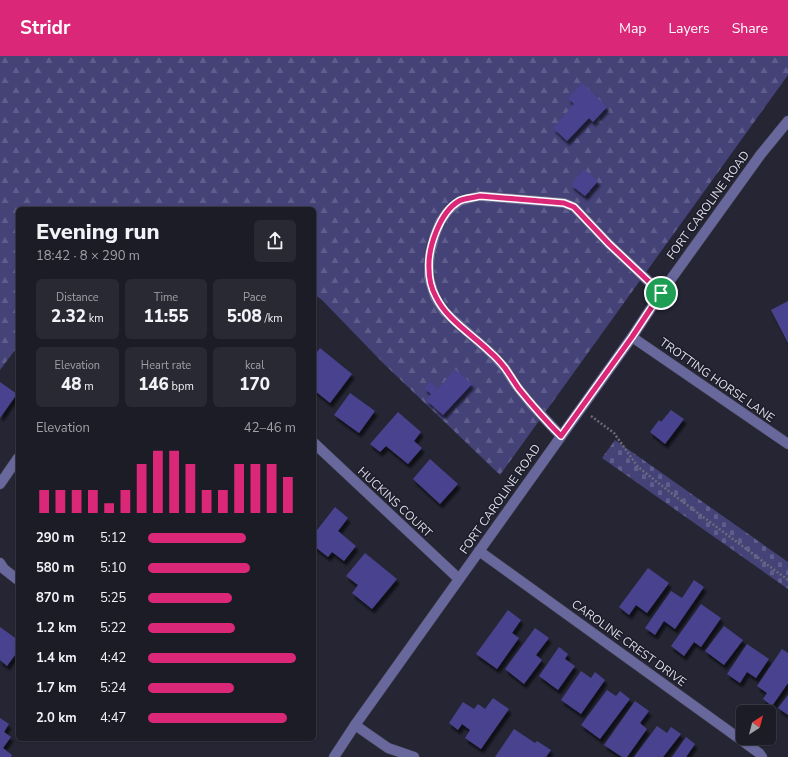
<!DOCTYPE html>
<html lang="en">
<head>
<meta charset="utf-8">
<style>
	body { margin:0; font-family:"Nunito Sans",sans-serif; background:#292933; color:#f1f3f6; height:100vh; display:flex; flex-direction:column; font-size:15px; white-space:nowrap }
	* { box-sizing:border-box; margin:0 }
	p { font-size:13px; color:#a0a1a7 }
	.icon { flex:none; width:22px; height:22px; fill:none; stroke:currentColor; stroke-width:2; stroke-linecap:round; stroke-linejoin:round }
	.map { position:relative; flex:1; overflow:hidden }
	.side { position:absolute; left:16px; top:151px; width:300px; height:534px; display:flex; flex-direction:column; background:#1c1c27; border-radius:6px; box-shadow:0 1px 3px #0004,0 0 0 1px #3a3a44 }
	.side>* { flex:none }
	.needle { width:26px; rotate:36deg }
	.tools { position:absolute; left:736px; top:649px; display:grid; gap:8px }
	.tools a { display:grid; place-items:center; width:40px; height:40px; border-radius:6px; background:#1c1c27; box-shadow:0 1px 3px #0004,0 0 0 1px #3a3a44; font-size:20px }
	.pin { position:absolute; display:grid; place-items:center; width:34px; height:34px; color:#fff; margin:-17px; border:2px solid #fff; border-radius:50%; box-shadow:0 1px 4px #0007 }
	.round { display:grid; place-items:center; flex:none; width:42px; height:42px; border-radius:6px; background:#292933 }
	.head { display:flex; align-items:center; justify-content:space-between; height:68px; padding:0 20px }
	h1 { font-size:22px; font-weight:800; line-height:30px }
	.figures { display:grid; grid-template-columns:repeat(3,1fr); gap:6px; height:68px; padding:4px 20px }
	.figures div { display:grid; align-content:center; border-radius:6px; background:#292933; text-align:center }
	.figures b { font-size:17px; font-weight:800 }
	.figures small { font-size:11px; font-weight:400 }
	.figures p { font-size:11px }
	.chart { height:112px; padding:8px 20px }
	.chart p { display:flex; justify-content:space-between }
	.chart svg { width:100%; height:72px; margin-top:4px; stroke:#db2777; stroke-width:6 }
	ul { padding:0 20px; list-style:none; font-size:13px }
	li { display:grid; grid-template-columns:64px 48px 1fr; align-items:center; height:30px }
	li i { height:10px; border-radius:5px; background:#db2777 }
	header { display:flex; align-items:center; gap:24px; box-sizing:border-box; height:56px; padding:0 20px; background:#db2777; color:#fff }
	header strong { font-size:19px }
	nav { display:flex; gap:22px; margin-inline-start:auto; font-size:14px }
	.map>svg:first-child { display:block }
</style>
</head>
<body>
<header>
<strong>Stridr</strong>
<nav><a>Map</a><a>Layers</a><a>Share</a></nav>
</header>
<div class="map">
<svg width="788" height="701" viewBox="0 0 788 701">
	<defs>
		<pattern id="forest-firs" width="22" height="20" patternUnits="userSpaceOnUse"><rect width="22" height="20" fill="#454278"/><path d="M5 1l3.5 6h-7zM16 11l3.5 6h-7z" fill="#5f5d8b"/></pattern>
		<pattern id="cemetery-stones" width="16" height="16" patternUnits="userSpaceOnUse"><rect width="16" height="16" fill="#454278"/><path d="M2 7V4a2 2 0 0 1 4 0v3zM10 15v-3a2 2 0 0 1 4 0v3z" fill="#5f5d8b"/></pattern>
		<filter id="shadow"><feDropShadow dx="2.5" dy="4.5" stdDeviation="1" flood-color="#0009"/></filter>
	</defs>
	<rect width="100%" height="100%" fill="#252534"/>
	<!-- forest -->
	<polygon fill="url(#forest-firs)" points="0,0 788,0 788,19 500,419 384,308 322,244 314,238 314,153 18,153 18,290 0,314"/>
	<!-- cemetery -->
	<polygon fill="url(#cemetery-stones)" points="615,384 788,506 788,533 602,402"/>
	<!-- building -->
	<g fill="#49438e" filter="url(#shadow)">
		<polygon points="582,27 607,51 593,66 589,62 567,85 553,72 574,48 568,42"/>
		<polygon points="584,113 598,125 585,140 571,129"/>
		<polygon points="788,245 788,287 771,254"/>
		<polygon points="320,292 352,318 330,347 314,334 314,300"/>
		<polygon points="455,313 472,328 443,359 426,344 431,338 424,332 430,326 438,333"/>
		<polygon points="0,326 17,338 0,362"/>
		<polygon points="350,337 375,355 359,377 334,359"/>
		<polygon points="671,354 684,363 665,388 650,376 659,364 661,366"/>
		<polygon points="398,356 421,376 414,385 422,392 408,408 386,390 380,396 370,388"/>
		<polygon points="430,403 458,428 440,448 413,423"/>
		<polygon points="335,451 348,462 338,475 356,490 344,505 332,496 328,501 314,490 314,478"/>
		<polygon points="365,497 397,523 372,553 352,537 358,529 346,520"/>
		<polygon points="648,512 669,527 647,557 636,549 629,559 619,551"/>
		<polygon points="694,524 704,531 675,573 664,565 655,579 645,572 671,535 682,542"/>
		<polygon points="701,548 721,562 701,591 694,586 684,600 671,590"/>
		<polygon points="508,554 521,564 512,577 519,582 497,613 476,598"/>
		<polygon points="724,570 743,584 724,609 705,595"/>
		<polygon points="0,571 18,584 18,595 7,610 0,604"/>
		<polygon points="535,572 549,582 536,599 542,604 524,628 505,613"/>
		<polygon points="747,588 769,603 756,622 747,616 740,627 727,618"/>
		<polygon points="559,591 568,598 565,603 575,610 558,634 539,620"/>
		<polygon points="782,593 788,597 788,627 772,650 763,643 767,637 757,630"/>
		<polygon points="581,615 591,622 595,616 605,624 581,658 561,644"/>
		<polygon points="607,634 616,640 620,635 630,643 600,683 581,669"/>
		<polygon points="788,639 788,659 778,652"/>
		<polygon points="493,642 509,653 481,693 465,682 470,674 462,668 458,674 449,667 463,646 474,653 478,648 485,653"/>
		<polygon points="635,645 649,655 640,667 647,673 627,701 622,701 604,689"/>
		<polygon points="0,662 9,668 4,676 11,681 3,692 12,699 11,701 0,701"/>
		<polygon points="657,670 667,677 671,671 681,678 663,701 634,701"/>
		<polygon points="514,673 535,687 537,685 551,694 546,701 495,701"/>
		<polygon points="686,681 695,688 686,701 672,701"/>
	</g>
	<g fill="none" stroke-linecap="round" stroke-linejoin="round">
		<defs>
			<g id="minor">
				<polyline points="632,281 788,388"/>
				<polyline points="561,380 530,347 515,328 505,312 491,297 444,255 435,241 429,222 429,210 430,198 435,179 440,166 448,155 460,145 479,140 564,147 574,151 609,188 661,237"/>
				<polyline points="314,387 459,523"/>
				<polyline points="0,428 18,402"/>
				<polyline points="479,495 726,673 759,697 762,701"/>
				<polyline points="0,507 4,513 18,524"/>
				<polyline points="355,669 388,692 414,701"/>
				<polyline points="334,701 355,669 632,281 661,237 761,98 788,65"/>
			</g>
		</defs>
		<!-- minor casing -->
		<use href="#minor" stroke="#424251" stroke-width="11"/>
		<!-- path -->
		<polyline stroke="#6b6b78" stroke-width="2.5" stroke-dasharray="2 2" stroke-linecap="butt" points="591,360 614,377 638,411 675,440 788,524"/>
		<!-- minor -->
		<use href="#minor" stroke="#69689d" stroke-width="10"/>
	</g>
	<g fill="none" stroke-linecap="round" stroke-linejoin="round">
		<defs>
			<path id="route" d="M480 140 564 147 574 151 609 188 661 237 632 281 561 380C546 365 532 349 519 333 514 326 510 319 505 312 501 307 496 301 491 297 473 279 447 264 436 241 431 232 429 221 429 212 428 191 440 156 459 145 464 142 473 142 480 140Z"/>
		</defs>
		<!-- route casing -->
		<use href="#route" stroke="#fff" stroke-width="8"/>
		<!-- route -->
		<use href="#route" stroke="#db2777" stroke-width="5"/>
	</g>
	<g text-anchor="middle" stroke-width="3" stroke-linejoin="round" paint-order="stroke">
		<!-- street labels -->
		<g font-size="12" fill="#dddde7" stroke="#1c1c2a">
			<text transform="translate(708 149) rotate(-54)" y="4">FORT CAROLINE ROAD</text>
			<text transform="translate(717 324) rotate(35)" y="4">TROTTING HORSE LANE</text>
			<text transform="translate(500 443) rotate(-55)" y="4">FORT CAROLINE ROAD</text>
			<text transform="translate(395 446) rotate(43)" y="4">HUCKINS COURT</text>
			<text transform="translate(629 587) rotate(36)" y="4">CAROLINE CREST DRIVE</text>
		</g>
	</g>
</svg>
<div class="tools">
<a><svg class="needle" viewBox="-14 -14 28 28"><path d="M0-13l5 13h-10z" fill="#e53935"/><path d="M0 13l5-13h-10z" fill="#a0a1a7"/></svg></a>
</div>
<div class="pin" style="left:661px;top:237px;background:#1e9e55"><svg class="icon" aria-label="arrive" viewBox="0 0 24 24"><path d="M6 21V4h12l-3 4 3 4H6"/></svg></div>
<section class="side">
<div class="head"><div><h1>Evening run</h1><p>18:42 · 8 × 290 m</p></div><a class="round"><svg class="icon" aria-label="share" viewBox="0 0 24 24"><path d="M12 15V3M7 8l5-5 5 5M5 13v7h14v-7"/></svg></a></div>
<div class="figures">
<div><p>Distance</p><b>2.32<small> km</small></b></div>
<div><p>Time</p><b>11:55</b></div>
<div><p>Pace</p><b>5:08<small> /km</small></b></div>
</div>
<div class="figures">
<div><p>Elevation</p><b>48<small> m</small></b></div>
<div><p>Heart rate</p><b>146<small> bpm</small></b></div>
<div><p>kcal</p><b>170</b></div>
</div>
<div class="chart"><p><span>Elevation</span>42–46 m</p>
<svg viewBox="0 0 160 44" preserveAspectRatio="none"><path d="M5 44V30M15 44V30M25 44V30M35 44V30M45 44V38M55 44V30M65 44V14M75 44V6M85 44V6M95 44V14M105 44V30M115 44V30M125 44V14M135 44V14M145 44V14M155 44V22"/></svg>
</div>
<ul>
<li><b>290 m</b>5:12<i style="width:66%"></i></li>
<li><b>580 m</b>5:10<i style="width:69%"></i></li>
<li><b>870 m</b>5:25<i style="width:57%"></i></li>
<li><b>1.2 km</b>5:22<i style="width:59%"></i></li>
<li><b>1.4 km</b>4:42<i style="width:100%"></i></li>
<li><b>1.7 km</b>5:24<i style="width:58%"></i></li>
<li><b>2.0 km</b>4:47<i style="width:94%"></i></li>
</ul>
</section>
</div>
</body>
</html>
